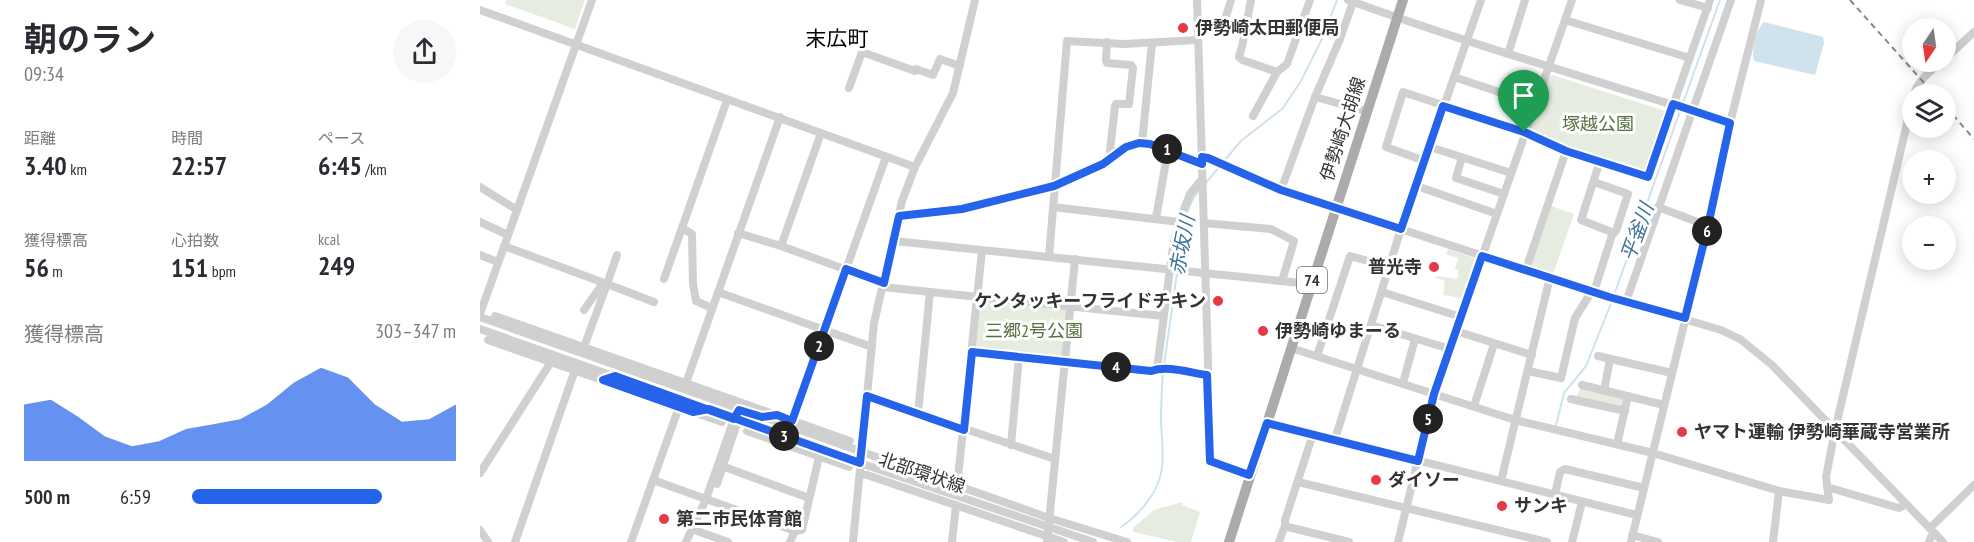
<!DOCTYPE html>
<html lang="ja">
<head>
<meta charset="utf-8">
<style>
	body { margin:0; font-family:"PT Sans Narrow","Noto Sans JP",sans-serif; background:#f7f7f7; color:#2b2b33; height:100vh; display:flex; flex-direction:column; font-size:22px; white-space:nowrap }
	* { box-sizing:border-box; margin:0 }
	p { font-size:20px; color:#7c7c81 }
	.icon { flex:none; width:33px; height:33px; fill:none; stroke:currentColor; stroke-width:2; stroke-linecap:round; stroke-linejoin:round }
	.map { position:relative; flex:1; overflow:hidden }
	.drawer { display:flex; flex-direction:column; background:#fff; width:480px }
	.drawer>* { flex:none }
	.needle { width:39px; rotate:193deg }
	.tools { position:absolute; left:1422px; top:18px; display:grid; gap:12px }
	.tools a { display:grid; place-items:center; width:54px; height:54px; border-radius:50%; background:#fff; box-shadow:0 3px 15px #0003; font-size:30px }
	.pin { position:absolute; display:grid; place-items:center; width:51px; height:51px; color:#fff; margin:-62px -26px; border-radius:50% 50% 50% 0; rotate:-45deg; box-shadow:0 0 6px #0007 }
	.pin .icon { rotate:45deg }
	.km { position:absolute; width:30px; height:30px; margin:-15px; border-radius:50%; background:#222; color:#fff; font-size:16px; line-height:30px; text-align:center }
	.round { display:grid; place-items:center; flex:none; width:63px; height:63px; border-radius:32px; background:#f7f7f7 }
	.summary { display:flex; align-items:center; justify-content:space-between; height:102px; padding:0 24px }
	h1 { font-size:33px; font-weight:700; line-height:45px }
	.metrics { display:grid; grid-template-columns:repeat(3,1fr); gap:9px; height:102px; padding:6px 24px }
	.metrics div { display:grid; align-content:center }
	.metrics b { font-size:26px; font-weight:700 }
	.metrics small { font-size:16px; font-weight:400 }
	.metrics p { font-size:16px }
	.chart { height:168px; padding:12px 24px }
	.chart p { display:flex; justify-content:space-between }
	.chart svg { width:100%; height:108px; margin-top:6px; fill:#2563eb; opacity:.7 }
	ul { padding:0 24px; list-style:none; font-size:20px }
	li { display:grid; grid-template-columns:96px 72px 1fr; align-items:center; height:45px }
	li i { height:15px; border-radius:8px; background:#2563eb }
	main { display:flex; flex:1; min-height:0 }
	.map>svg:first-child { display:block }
</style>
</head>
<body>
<main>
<section class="drawer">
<div class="summary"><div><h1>朝のラン</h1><p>09:34</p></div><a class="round"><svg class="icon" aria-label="share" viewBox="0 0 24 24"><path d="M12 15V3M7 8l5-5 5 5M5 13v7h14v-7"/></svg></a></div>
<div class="metrics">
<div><p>距離</p><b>3.40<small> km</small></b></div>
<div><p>時間</p><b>22:57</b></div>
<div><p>ペース</p><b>6:45<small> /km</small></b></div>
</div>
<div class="metrics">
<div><p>獲得標高</p><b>56<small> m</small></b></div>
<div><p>心拍数</p><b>151<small> bpm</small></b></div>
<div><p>kcal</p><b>249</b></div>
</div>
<div class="chart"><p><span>獲得標高</span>303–347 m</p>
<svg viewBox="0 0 160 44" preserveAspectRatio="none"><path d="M0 44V21L10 19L20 26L30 34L40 38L50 36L60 31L70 29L80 27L90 21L100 12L110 6L120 10L130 21L140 28L150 27L160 21V44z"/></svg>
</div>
<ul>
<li><b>500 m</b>6:59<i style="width:72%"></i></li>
</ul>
</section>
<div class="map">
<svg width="1494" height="542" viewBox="0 0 1494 542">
	<rect width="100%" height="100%" fill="#fff"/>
	<!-- green -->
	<g fill="#e6ecdf">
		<polygon points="26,0 105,0 95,29 25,4"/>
		<polygon points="1072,75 1185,111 1186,114 1166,171 1164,172 1088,148 1051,133 1050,129 1067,77"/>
		<polygon points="1071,206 1094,214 1073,274 1051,266"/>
		<polygon points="968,249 994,258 995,260 982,298 963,295 965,281 956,278 956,276 978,279 978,270 975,269 978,258 966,254"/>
		<polygon points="503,301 584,309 586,312 582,356 579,358 498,350 495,348 500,303"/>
		<polygon points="1101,387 1143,397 1142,408 1096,397"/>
		<polygon points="702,502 702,505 720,512 711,542 697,542 653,532 653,528 674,510"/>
	</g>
	<!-- water -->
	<path fill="#cfe2ee" d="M1284 22 1343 37 1344 43 1335 75 1274 61C1271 51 1276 29 1284 22Z"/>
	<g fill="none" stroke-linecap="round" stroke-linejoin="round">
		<!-- stream -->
		<g stroke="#cfe2ee" stroke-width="2">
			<polyline points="744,161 761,141 803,108 821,81 842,39 857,0"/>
			<polyline points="725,184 741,165"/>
			<path d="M697 267C700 243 703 209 719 190"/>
			<polyline points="1134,295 1240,0"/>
			<polyline points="684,365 697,273"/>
			<polyline points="1076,425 1084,393 1106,366 1132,301"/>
			<path d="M641 527C660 514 679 492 682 468 684 451 681 434 681 417 681 402 682 387 683 371"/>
		</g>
		<!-- minor -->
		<g stroke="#d0d0d0" stroke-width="8">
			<polyline points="717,0 731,461 769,475"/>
			<polyline points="751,0 744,23 747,27 765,33"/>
			<path d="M771 0C767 19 765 38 759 57L762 60 797 72"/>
			<path d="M868 0C994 46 1123 82 1250 123"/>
			<polyline points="1200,0 1228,8"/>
			<polyline points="0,10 435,167"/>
			<polyline points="1085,20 1210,58"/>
			<polyline points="627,42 626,60 627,63 651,65 653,68 649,104 636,104 635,106 630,151 633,155"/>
			<polyline points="1028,54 1045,0"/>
			<polyline points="1466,58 1494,32"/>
			<polyline points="974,77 1055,104"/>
			<polyline points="369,88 382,52 435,71 436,69 453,75 460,59 480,66"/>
			<path d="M1434 94C1438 80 1451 71 1461 62"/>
			<polyline points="835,97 886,111"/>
			<polyline points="773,116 797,72 807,64 830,0"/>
			<polyline points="662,143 672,43"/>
			<polyline points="950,147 1031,173"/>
			<polyline points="722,157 738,161 801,190 1129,297 1241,330 1260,339 1292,365 1463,542"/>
			<polyline points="982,157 976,178 1024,194"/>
			<polyline points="945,161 906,147 923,92 1044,132 1086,151 1168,177 1230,0"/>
			<polyline points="1120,161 1101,220 1134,233"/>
			<polyline points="1114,182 1148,194 1136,231 1132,235 1114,292"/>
			<polyline points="937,186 1017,214"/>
			<polyline points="0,187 37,210"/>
			<polyline points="801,190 835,97 860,39 873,2"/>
			<polyline points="573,207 699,222"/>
			<polyline points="1178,207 1228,226"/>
			<polyline points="419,216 482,209 575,186 623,164 646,148 659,143 670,144 722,164"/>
			<polyline points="676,218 688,150"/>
			<polyline points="0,222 28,235"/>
			<polyline points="724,223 791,229 814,241 802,281"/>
			<polyline points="202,228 212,234 213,284 216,301 232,308"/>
			<polyline points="258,233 301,246 403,283"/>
			<polyline points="414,241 830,284"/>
			<polyline points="24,246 127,284 104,347"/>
			<polyline points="301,246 341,133"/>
			<polyline points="0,255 18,262"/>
			<polyline points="137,255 127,284 174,302"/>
			<polyline points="569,257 587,41 644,44 718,40"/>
			<polyline points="1046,269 1086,151"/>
			<polyline points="184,279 247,100"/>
			<polyline points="402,287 683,316"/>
			<polyline points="238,292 392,347"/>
			<polyline points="902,292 981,317"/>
			<polyline points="1146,302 1251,0"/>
			<polyline points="104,310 123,283"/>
			<polyline points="0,314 112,0"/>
			<polyline points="15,316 370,441"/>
			<polyline points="0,317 569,518 647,542"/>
			<polyline points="891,325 970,349"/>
			<polyline points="0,329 380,463 613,542"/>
			<polyline points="976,331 1052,355"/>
			<polyline points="8,340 242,422"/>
			<polyline points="811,348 1035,420 1173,453 1299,491 1349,500 1346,477 1355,430 1432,102"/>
			<polyline points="492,352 671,371 680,368 727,375"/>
			<polyline points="837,356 870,256 909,267"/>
			<polyline points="1118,356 1192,373"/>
			<polyline points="677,369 693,246 699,222 710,194 722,179"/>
			<polyline points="1048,371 1081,378 1095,318 1112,291"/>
			<polyline points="206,383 300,117"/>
			<polyline points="923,383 935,339"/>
			<polyline points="1102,385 1184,405"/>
			<polyline points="1124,391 1130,359"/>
			<polyline points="387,396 575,459"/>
			<polyline points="1091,399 1145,411"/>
			<polyline points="994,406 1014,344"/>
			<polyline points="438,413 450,292"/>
			<polyline points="312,421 406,157"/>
			<polyline points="787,423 1157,515"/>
			<polyline points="267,431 369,467"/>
			<polyline points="855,439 921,229 1001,0"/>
			<polyline points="1137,444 1148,396"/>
			<polyline points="531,445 539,357"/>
			<polyline points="239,465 329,498"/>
			<polyline points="0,473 71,362"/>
			<polyline points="380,474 387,475 584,542"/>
			<polyline points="478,477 502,251"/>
			<polyline points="173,480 315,531"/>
			<polyline points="1021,481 1070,277"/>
			<polyline points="818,482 1067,542"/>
			<polyline points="237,484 259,417"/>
			<polyline points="1347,487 1419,508 1426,504"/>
			<polyline points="1075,494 1080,472 1085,469 1164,488"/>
			<polyline points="805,527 805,520 833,434"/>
			<polyline points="1450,528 1494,485"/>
			<polyline points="0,530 8,542"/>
			<polyline points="217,531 248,542"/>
			<polyline points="1152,535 1178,542"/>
			<polyline points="35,542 95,370"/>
			<polyline points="151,542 199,407"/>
			<polyline points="206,542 226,499 255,416"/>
			<polyline points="310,542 315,531 322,530 339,457"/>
			<polyline points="373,542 394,323 422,201 435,167 473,93 495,0"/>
			<polyline points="472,542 476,505"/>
			<polyline points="567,542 595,259"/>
			<polyline points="799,542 804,528 808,527 869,542"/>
			<polyline points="918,542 954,394 1092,0"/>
			<polyline points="1092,542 1102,502"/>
			<polyline points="1151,542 1228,226 1250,123 1281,0"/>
			<polyline points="1293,542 1299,491"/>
			<polyline points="1449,542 1451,537 1455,534"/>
		</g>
		<!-- major -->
		<polyline stroke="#ababab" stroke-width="10" points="749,542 923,0"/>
		<!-- rail -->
		<g stroke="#888" stroke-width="2" stroke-dasharray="6 4.5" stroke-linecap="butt">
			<polyline points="1370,0 1454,94"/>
			<polyline points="1466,107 1494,139"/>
		</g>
	</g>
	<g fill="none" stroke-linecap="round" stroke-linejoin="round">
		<defs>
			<path id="route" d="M1044 132 963 106 921 229 801 190 728 158 722 157V164L670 144 659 143 646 147 623 164 574 186 482 209 419 216 404 283 366 269 312 421 297 415 282 417 259 410 254 419 135 376 123 380 213 412 229 409 380 463 387 396 484 430 492 352 671 371C688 365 710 373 727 375L730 461 769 475 787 423 938 461 954 394 1002 256 1129 297 1205 318 1228 226 1250 123 1193 104 1168 177 1086 151 1044 132"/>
		</defs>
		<!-- route casing -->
		<use href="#route" stroke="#fff" stroke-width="12"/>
		<!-- route -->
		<use href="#route" stroke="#2563eb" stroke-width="8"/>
	</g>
	<!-- markers -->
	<g fill="#e63946" stroke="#fff" stroke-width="2">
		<circle cx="703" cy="28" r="6"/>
		<circle cx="954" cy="267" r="6"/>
		<circle cx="738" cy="301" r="6"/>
		<circle cx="783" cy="331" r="6"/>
		<circle cx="1202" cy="432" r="6"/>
		<circle cx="896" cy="480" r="6"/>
		<circle cx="1022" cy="506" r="6"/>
		<circle cx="184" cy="519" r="6"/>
	</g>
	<g text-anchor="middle" stroke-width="6" stroke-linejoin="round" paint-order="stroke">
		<!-- shield labels -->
		<rect fill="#fff" stroke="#707070" stroke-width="1.5" x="817" y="267" width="30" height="26" rx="4.5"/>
		<g font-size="16" font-weight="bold" fill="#333">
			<text x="832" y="286">74</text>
		</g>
		<!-- poi labels -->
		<g font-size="18" font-weight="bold" fill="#333" stroke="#fff" text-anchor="start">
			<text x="715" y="34">伊勢崎太田郵便局</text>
			<text x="942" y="273" text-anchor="end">普光寺</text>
			<text x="726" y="307" text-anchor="end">ケンタッキーフライドチキン</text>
			<text x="795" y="337">伊勢崎ゆまーる</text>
			<text x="1214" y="438">ヤマト運輸 伊勢崎華蔵寺営業所</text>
			<text x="908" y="486">ダイソー</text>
			<text x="1034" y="512">サンキ</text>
			<text x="196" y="525">第二市民体育館</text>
		</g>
		<!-- park labels -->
		<g font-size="18" fill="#56703f" stroke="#fff">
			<text x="1118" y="130">塚越公園</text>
			<text x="554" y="337">三郷2号公園</text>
		</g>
		<!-- street labels -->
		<g font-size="18" fill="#333" stroke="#fff">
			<text transform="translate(863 129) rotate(-72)" y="6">伊勢崎大胡線</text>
			<text transform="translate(442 473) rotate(19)" y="6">北部環状線</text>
		</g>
		<!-- water labels -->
		<g font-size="20" font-style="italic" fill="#3f7597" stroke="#fff">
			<text transform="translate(1157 232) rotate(-70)" y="7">平釜川</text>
			<text transform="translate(702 245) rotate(-79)" y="7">赤坂川</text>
		</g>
		<!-- quarter labels -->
		<g font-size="21" fill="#000" stroke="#fff">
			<text x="357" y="46">末広町</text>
		</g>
	</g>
</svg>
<div class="tools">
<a><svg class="needle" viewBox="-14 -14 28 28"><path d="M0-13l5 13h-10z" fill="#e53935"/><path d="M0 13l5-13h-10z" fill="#7c7c81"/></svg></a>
<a><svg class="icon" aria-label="layers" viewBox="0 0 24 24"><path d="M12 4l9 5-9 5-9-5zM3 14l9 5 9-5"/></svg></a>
<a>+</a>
<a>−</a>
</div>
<div class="pin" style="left:1044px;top:132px;background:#1e9e55"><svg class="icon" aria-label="arrive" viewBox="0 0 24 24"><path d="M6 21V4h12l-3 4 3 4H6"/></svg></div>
<b class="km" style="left:687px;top:149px">1</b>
<b class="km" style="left:339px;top:346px">2</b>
<b class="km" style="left:304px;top:436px">3</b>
<b class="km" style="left:636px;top:367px">4</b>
<b class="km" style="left:948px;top:419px">5</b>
<b class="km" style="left:1227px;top:231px">6</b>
</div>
</main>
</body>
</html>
